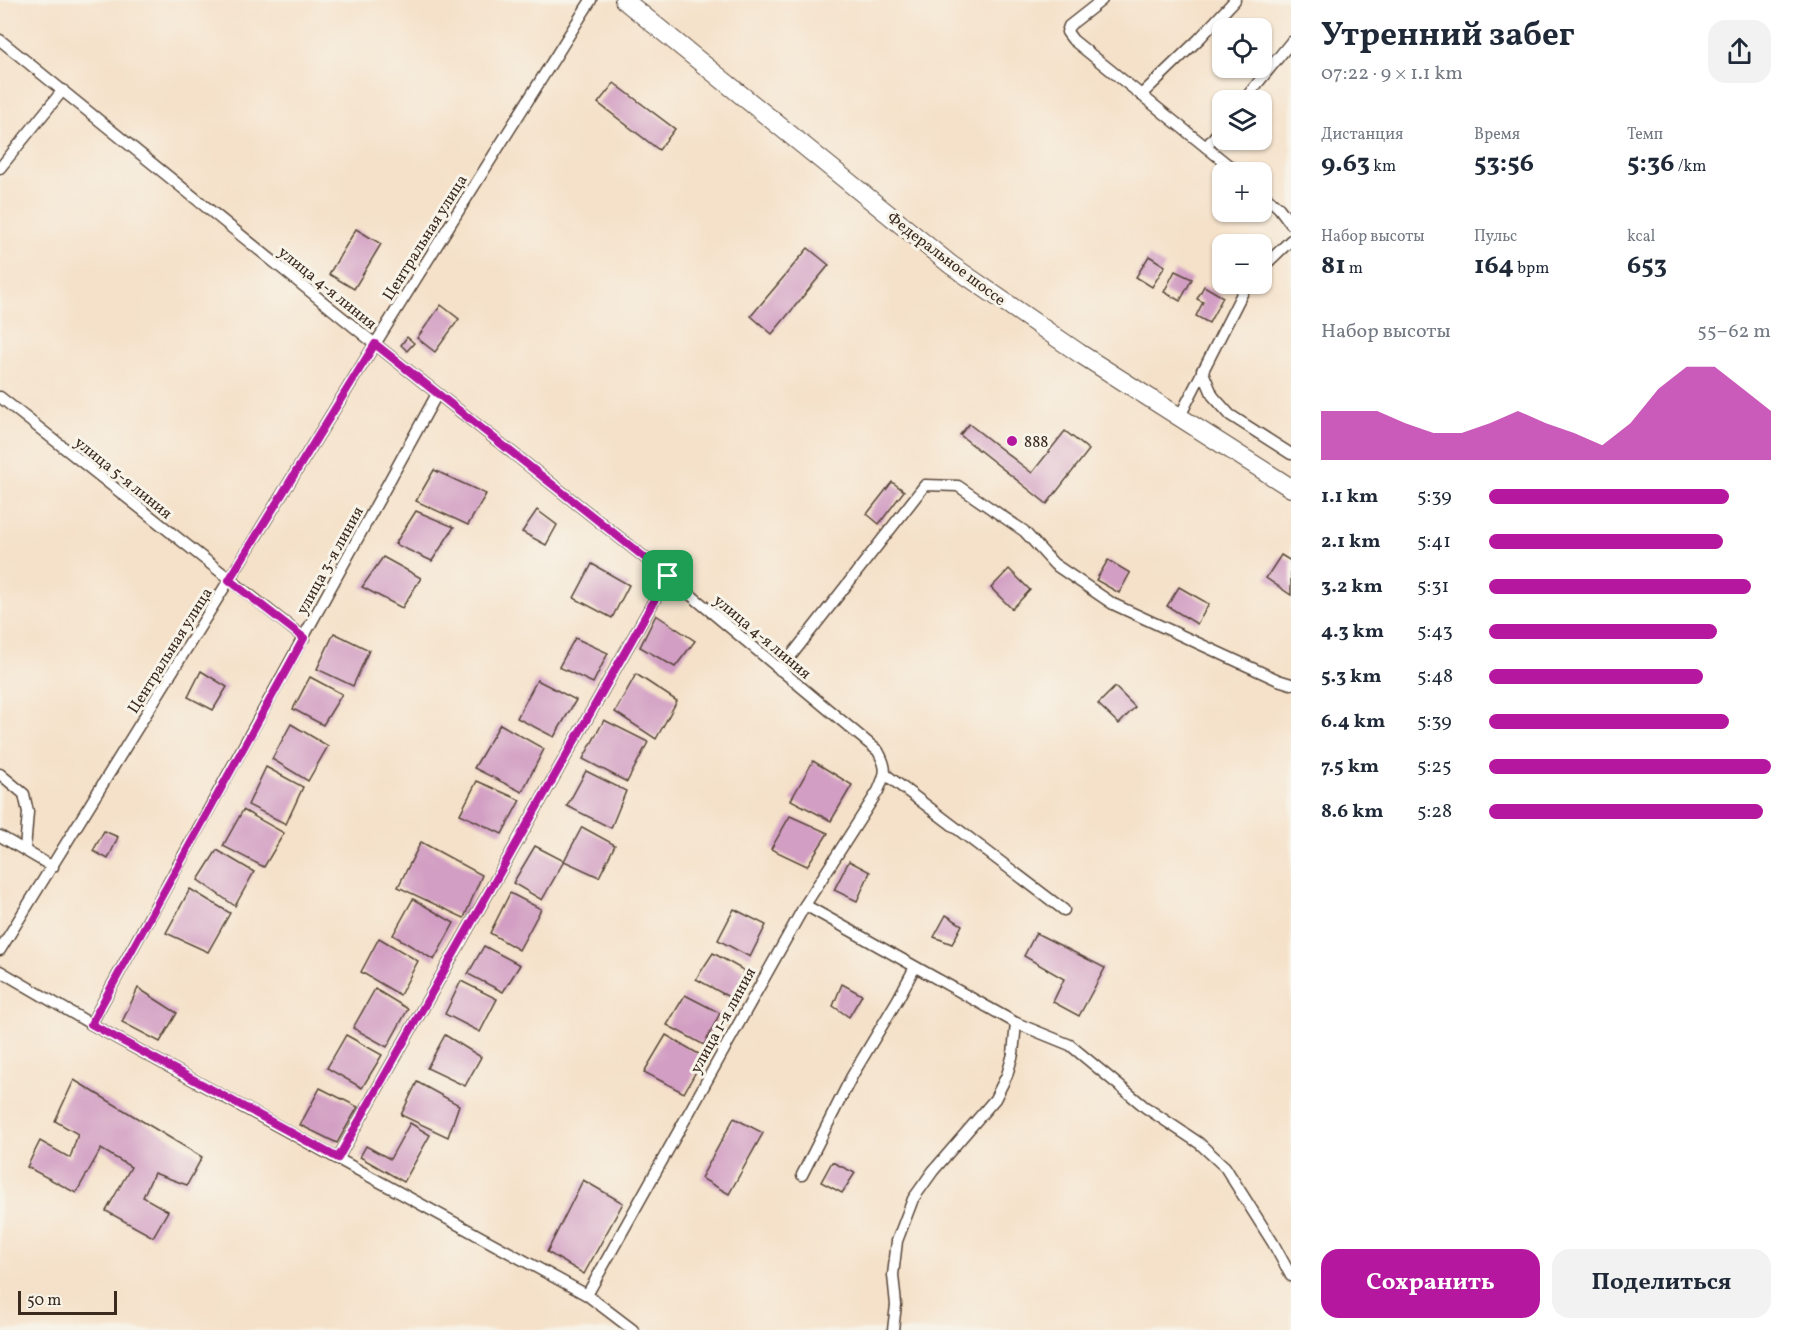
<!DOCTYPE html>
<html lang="ru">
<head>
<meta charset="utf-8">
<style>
	body { margin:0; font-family:Vollkorn,serif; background:#f2f2f3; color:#1f2937; height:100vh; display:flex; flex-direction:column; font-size:22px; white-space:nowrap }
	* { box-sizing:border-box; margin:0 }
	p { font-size:20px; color:#747a83 }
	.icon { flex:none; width:33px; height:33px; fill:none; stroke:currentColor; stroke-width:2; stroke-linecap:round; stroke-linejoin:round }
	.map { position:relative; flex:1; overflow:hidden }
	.panel { display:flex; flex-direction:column; background:#fff; width:510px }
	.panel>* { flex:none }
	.fabs { position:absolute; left:1212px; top:18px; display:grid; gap:12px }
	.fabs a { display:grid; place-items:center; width:60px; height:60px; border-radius:12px; background:#fff; box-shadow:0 2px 4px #0004; font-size:30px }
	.scale { position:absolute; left:18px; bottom:15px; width:99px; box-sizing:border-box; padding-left:6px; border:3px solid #3b2a1e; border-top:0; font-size:16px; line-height:21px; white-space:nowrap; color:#3b2a1e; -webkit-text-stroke:4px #f7f3e8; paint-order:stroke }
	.pin { position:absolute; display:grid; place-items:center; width:51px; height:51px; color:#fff; margin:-26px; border-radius:12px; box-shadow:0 3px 9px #0006 }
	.round { display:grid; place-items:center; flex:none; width:63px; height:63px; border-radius:18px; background:#f2f2f3 }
	.headline { display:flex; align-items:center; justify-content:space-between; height:102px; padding:0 30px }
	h1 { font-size:33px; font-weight:700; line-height:45px }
	.metrics { display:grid; grid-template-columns:repeat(3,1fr); gap:9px; height:102px; padding:6px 30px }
	.metrics div { display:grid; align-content:center }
	.metrics b { font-size:26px; font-weight:700 }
	.metrics small { font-size:16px; font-weight:400 }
	.metrics p { font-size:16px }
	.chart { height:168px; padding:12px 30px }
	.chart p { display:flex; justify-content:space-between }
	.chart svg { width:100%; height:108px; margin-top:6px; fill:#b5179e; opacity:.7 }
	.primary-button { display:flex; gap:12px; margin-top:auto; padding:12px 30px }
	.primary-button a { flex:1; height:69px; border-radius:18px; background:#b5179e; color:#fff; font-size:24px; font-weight:700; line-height:69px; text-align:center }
	.primary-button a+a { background:#f2f2f3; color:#1f2937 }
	ul { padding:0 30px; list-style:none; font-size:20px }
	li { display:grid; grid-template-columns:96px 72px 1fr; align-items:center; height:45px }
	li i { height:15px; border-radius:8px; background:#b5179e }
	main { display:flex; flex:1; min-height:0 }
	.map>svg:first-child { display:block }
</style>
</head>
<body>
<main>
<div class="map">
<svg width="1291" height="1330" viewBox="0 0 1291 1330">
	<rect width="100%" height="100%" fill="#f7f3e8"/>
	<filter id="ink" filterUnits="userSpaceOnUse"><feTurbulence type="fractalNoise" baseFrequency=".0167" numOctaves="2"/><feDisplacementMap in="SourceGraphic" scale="12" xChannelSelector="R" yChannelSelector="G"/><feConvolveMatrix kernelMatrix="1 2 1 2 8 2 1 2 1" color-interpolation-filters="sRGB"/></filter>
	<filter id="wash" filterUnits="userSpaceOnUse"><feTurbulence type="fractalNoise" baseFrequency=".008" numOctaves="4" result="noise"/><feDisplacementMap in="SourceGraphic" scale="24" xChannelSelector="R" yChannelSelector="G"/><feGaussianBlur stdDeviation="1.35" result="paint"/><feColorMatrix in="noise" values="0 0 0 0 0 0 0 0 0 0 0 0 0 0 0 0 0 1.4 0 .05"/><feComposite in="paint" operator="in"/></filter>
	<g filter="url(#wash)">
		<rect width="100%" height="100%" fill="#f5e1c9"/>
		<g id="blocks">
			<!-- building -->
			<g fill="#d29ec3">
				<polygon points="614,83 675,129 659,150 598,103"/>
				<polygon points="356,229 381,244 354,289 329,274"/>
				<polygon points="808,248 829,265 772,334 751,316"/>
				<polygon points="1149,256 1165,266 1152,287 1136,277"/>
				<polygon points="1175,271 1192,279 1180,301 1164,292"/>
				<polygon points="1204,286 1223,297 1209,323 1196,316 1203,302 1197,299"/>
				<polygon points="441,305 459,319 435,352 417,338"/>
				<polygon points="407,337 414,343 407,351 401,345"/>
				<polygon points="969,424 1032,473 1065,431 1089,450 1047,504 960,435"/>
				<polygon points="434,470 486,494 468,525 416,501"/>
				<polygon points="892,482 904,491 879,524 867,514"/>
				<polygon points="537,510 557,525 546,545 522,532"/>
				<polygon points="416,511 454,527 432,561 395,544"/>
				<polygon points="1281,555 1291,561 1291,595 1266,578"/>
				<polygon points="383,557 421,578 402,608 362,587"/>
				<polygon points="1108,560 1130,573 1119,593 1096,580"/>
				<polygon points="592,564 629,585 612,618 574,598"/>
				<polygon points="1009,569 1030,590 1012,609 991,588"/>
				<polygon points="1179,587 1209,604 1197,624 1167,606"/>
				<polygon points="656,615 695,641 675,667 640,647"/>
				<polygon points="334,633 369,650 353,686 317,669"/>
				<polygon points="575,638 608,653 593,683 559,667"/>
				<polygon points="201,671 227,687 213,710 188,697"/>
				<polygon points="636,674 677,701 656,739 615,712"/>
				<polygon points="310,677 342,694 323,725 293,709"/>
				<polygon points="537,680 576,700 554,737 517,718"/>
				<polygon points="1115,687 1135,707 1119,724 1098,704"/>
				<polygon points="604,720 648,742 627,782 583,759"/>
				<polygon points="291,724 328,746 308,781 272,759"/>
				<polygon points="500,724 544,749 522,792 474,768"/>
				<polygon points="813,761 852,785 831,821 791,800"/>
				<polygon points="266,767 303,787 286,824 248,805"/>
				<polygon points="586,771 626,791 611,828 567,806"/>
				<polygon points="477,781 520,800 502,834 460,814"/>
				<polygon points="243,810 284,833 264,867 223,846"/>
				<polygon points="790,816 828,833 807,866 771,849"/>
				<polygon points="582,827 615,845 599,877 564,861"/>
				<polygon points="104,831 118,837 108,859 93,851"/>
				<polygon points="421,842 482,875 464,918 398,887"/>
				<polygon points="535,846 564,861 542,900 513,883"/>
				<polygon points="217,850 254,872 235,906 198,880"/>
				<polygon points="849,861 870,872 857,901 834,890"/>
				<polygon points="190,889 230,913 208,952 166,933"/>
				<polygon points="510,893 541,909 519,950 490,933"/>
				<polygon points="413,899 454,923 434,960 393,935"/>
				<polygon points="734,909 766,925 750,957 718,940"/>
				<polygon points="946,915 962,925 952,944 934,937"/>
				<polygon points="1036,933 1105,968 1079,1016 1053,1002 1064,979 1024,956"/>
				<polygon points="379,938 418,961 400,995 361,972"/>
				<polygon points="484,946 520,965 503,992 468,974"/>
				<polygon points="713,953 745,971 729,997 696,979"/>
				<polygon points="461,981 497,999 480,1032 445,1014"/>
				<polygon points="842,984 862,995 849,1017 833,1006"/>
				<polygon points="138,988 177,1013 160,1042 122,1022"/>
				<polygon points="375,989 408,1009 387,1047 353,1028"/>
				<polygon points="685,995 720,1013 704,1045 667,1025"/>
				<polygon points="346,1035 382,1055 362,1088 327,1068"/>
				<polygon points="445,1035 481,1057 465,1086 427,1068"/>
				<polygon points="666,1035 704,1057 684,1093 644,1072"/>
				<polygon points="74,1080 202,1157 187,1185 154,1173 143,1197 168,1211 153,1237 106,1211 131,1167 101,1149 76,1193 27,1167 40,1141 70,1158 78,1134 55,1121"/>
				<polygon points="417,1082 459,1105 448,1137 401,1115"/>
				<polygon points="320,1088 358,1107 337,1143 300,1125"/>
				<polygon points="734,1118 763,1133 729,1194 701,1178"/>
				<polygon points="410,1123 430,1135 404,1182 360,1157 366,1146 390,1159"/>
				<polygon points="832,1162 855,1173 842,1193 821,1182"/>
				<polygon points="583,1180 623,1203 584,1274 547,1252"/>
			</g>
		</g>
	</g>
	<g filter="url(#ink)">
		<use href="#blocks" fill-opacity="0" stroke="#574538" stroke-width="1.5"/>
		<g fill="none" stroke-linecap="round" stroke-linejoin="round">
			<defs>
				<g id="minor">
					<polyline points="1102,0 1069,26 1067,32 1073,40 1237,172"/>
					<path d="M0 40 375 344 668 576 878 751C888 769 886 773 878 791L805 905 587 1295"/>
					<polyline points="1141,95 1199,39 1235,0"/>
					<polyline points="1244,100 1291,42"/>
					<polyline points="1206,147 1222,127"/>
					<polyline points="0,168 63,90"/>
					<polyline points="1262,193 1279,208 1291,224"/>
					<polyline points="1262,268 1291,240"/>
					<polyline points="1202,370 1213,396 1230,415 1291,454"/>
					<polyline points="0,397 304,638"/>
					<polyline points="1179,418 1247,284"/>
					<polyline points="780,670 925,485 958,486 1024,531 1054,564 1113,604 1278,680 1291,684"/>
					<polyline points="0,774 24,794 28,812 25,850"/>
					<polyline points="885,774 1064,910"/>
					<polyline points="0,836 53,867"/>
					<polyline points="805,905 1016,1023 1070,1045 1145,1107 1199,1143 1225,1167 1273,1243 1291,1276"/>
					<polyline points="0,950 375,344 591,0"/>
					<polyline points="0,971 91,1024 587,1295 633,1330"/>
					<polyline points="91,1024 437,394"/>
					<polyline points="338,1158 668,576"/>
					<polyline points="802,1175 852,1076 898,999 915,967"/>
					<polyline points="893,1330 896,1305 893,1275 897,1241 913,1199 933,1171 995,1099 1007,1075 1013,1054 1016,1023"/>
				</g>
				<polyline id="trunk" points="624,0 951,265 1079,353 1291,488"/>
			</defs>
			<!-- minor casing -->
			<use href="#minor" stroke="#574538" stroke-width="13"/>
			<!-- trunk casing -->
			<use href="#trunk" stroke="#574538" stroke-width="20"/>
			<!-- minor -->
			<use href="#minor" stroke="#fff" stroke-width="10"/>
			<!-- trunk -->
			<use href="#trunk" stroke="#fff" stroke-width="18"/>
		</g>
	</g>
	<g fill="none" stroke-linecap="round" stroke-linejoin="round" filter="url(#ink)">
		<defs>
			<polygon id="route" points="375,344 668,576 338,1158 91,1024 304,638 229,580"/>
		</defs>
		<!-- route casing -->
		<use href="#route" stroke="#fff" stroke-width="12"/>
		<!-- route -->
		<use href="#route" stroke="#b5179e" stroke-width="8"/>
	</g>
	<!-- markers -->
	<circle fill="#b5179e" stroke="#f7f3e8" stroke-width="2" cx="1012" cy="441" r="6"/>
	<g text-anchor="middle" stroke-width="6" stroke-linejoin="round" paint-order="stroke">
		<!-- street labels -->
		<g font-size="16" fill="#3b2a1e" stroke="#f7f3e8">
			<text transform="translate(424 237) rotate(-58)" y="6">Центральная улица</text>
			<text transform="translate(947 258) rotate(37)" y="6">Федеральное шоссе</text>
			<text transform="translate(328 287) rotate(39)" y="6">улица 4-я линия</text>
			<text transform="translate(124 477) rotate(39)" y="6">улица 5-я линия</text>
			<text transform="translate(329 560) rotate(-61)" y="6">улица 3-я линия</text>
			<text transform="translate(763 636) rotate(40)" y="6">улица 4-я линия</text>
			<text transform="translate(169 650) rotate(-58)" y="6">Центральная улица</text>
			<text transform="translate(722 1020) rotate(-61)" y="6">улица 1-я линия</text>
		</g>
		<!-- poi labels -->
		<g font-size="16" fill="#3b2a1e" stroke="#f7f3e8" text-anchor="start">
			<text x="1024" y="447">888</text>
		</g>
	</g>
</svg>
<div class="fabs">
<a><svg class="icon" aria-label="locate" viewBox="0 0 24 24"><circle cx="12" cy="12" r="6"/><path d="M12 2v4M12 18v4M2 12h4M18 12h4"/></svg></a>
<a><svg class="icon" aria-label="layers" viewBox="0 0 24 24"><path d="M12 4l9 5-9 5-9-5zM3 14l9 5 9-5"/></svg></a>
<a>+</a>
<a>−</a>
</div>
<div class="scale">50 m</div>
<div class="pin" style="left:668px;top:576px;background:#1e9e55"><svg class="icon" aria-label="arrive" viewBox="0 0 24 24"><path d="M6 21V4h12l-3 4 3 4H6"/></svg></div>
</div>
<section class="panel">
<div class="headline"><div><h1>Утренний забег</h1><p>07:22 · 9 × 1.1 km</p></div><a class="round"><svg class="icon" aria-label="share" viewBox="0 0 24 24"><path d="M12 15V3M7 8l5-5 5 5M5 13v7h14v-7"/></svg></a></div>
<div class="metrics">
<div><p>Дистанция</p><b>9.63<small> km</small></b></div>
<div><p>Время</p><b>53:56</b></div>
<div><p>Темп</p><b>5:36<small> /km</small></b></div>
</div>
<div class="metrics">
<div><p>Набор высоты</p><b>81<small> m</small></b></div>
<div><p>Пульс</p><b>164<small> bpm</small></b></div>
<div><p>kcal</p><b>653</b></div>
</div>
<div class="chart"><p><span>Набор высоты</span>55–62 m</p>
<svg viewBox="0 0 160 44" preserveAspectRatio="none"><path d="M0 44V24L10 24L20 24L30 29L40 33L50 33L60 29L70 24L80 29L90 33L100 38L110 29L120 15L130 6L140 6L150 15L160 24V44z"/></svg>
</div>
<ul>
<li><b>1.1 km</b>5:39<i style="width:85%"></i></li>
<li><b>2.1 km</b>5:41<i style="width:83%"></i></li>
<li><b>3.2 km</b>5:31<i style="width:93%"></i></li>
<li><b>4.3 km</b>5:43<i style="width:81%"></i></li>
<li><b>5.3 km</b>5:48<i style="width:76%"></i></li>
<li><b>6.4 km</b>5:39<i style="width:85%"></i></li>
<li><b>7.5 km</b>5:25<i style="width:100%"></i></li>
<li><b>8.6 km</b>5:28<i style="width:97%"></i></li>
</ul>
<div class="primary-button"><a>Сохранить</a><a>Поделиться</a></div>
</section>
</main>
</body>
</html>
